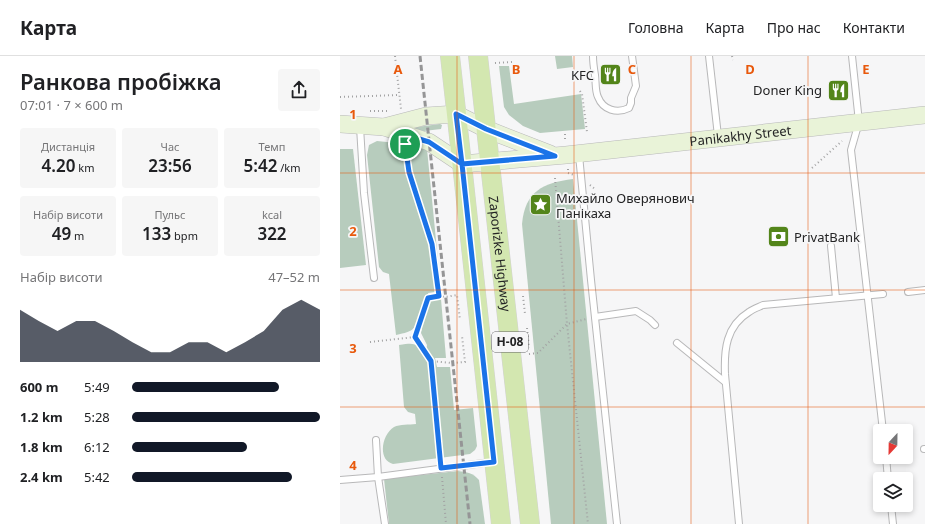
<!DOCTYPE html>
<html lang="uk">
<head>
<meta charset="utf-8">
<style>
	body { margin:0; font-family:"Noto Sans",sans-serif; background:#f6f6f6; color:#202124; height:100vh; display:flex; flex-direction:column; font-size:15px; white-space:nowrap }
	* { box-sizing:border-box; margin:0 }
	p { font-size:13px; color:#757577 }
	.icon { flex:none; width:22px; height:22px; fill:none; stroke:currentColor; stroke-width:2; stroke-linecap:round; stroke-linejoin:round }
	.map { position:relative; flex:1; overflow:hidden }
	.side { display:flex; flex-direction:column; background:#fff; width:340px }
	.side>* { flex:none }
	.needle { width:26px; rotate:202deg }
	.fabs { position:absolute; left:533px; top:368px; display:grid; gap:8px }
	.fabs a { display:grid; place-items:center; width:40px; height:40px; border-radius:4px; background:#fff; box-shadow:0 2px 6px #0003; font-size:20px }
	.pin { position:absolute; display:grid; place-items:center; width:34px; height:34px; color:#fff; margin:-17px; border:2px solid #fff; border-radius:50%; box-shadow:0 1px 4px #0007 }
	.round { display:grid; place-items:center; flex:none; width:42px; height:42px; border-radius:4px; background:#f6f6f6 }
	.summary { display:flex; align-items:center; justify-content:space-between; height:68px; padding:0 20px }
	h1 { font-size:22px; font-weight:600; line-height:30px }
	.stats { display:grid; grid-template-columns:repeat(3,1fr); gap:6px; height:68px; padding:4px 20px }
	.stats div { display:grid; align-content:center; border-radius:4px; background:#f6f6f6; text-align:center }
	.stats b { font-size:17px; font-weight:600 }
	.stats small { font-size:11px; font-weight:400 }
	.stats p { font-size:11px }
	.chart { height:112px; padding:8px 20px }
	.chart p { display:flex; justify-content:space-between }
	.chart svg { width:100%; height:72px; margin-top:4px; fill:#111827; opacity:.7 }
	ul { padding:0 20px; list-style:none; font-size:13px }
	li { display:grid; grid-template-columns:64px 48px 1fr; align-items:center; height:30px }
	li i { height:10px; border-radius:5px; background:#111827 }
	header { display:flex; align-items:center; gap:24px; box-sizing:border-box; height:56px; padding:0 20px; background:#fff; border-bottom:1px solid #e0e0e0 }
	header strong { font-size:19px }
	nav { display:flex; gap:22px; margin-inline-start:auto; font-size:14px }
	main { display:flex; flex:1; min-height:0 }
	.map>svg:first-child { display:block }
</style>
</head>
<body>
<header>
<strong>Карта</strong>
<nav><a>Головна</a><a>Карта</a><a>Про нас</a><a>Контакти</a></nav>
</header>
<main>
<section class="side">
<div class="summary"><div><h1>Ранкова пробіжка</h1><p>07:01 · 7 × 600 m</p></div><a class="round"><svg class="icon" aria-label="share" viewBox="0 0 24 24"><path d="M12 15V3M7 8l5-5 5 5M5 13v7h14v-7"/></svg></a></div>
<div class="stats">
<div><p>Дистанція</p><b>4.20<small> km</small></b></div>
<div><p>Час</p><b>23:56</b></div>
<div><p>Темп</p><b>5:42<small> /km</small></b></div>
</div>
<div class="stats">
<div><p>Набір висоти</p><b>49<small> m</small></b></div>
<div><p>Пульс</p><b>133<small> bpm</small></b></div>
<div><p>kcal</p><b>322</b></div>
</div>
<div class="chart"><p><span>Набір висоти</span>47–52 m</p>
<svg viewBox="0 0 160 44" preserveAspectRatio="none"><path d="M0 44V12L10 19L20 25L30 19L40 19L50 25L60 32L70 38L80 38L90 32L100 32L110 38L120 32L130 25L140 12L150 6L160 12V44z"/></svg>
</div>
<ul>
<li><b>600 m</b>5:49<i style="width:78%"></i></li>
<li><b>1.2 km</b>5:28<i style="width:100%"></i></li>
<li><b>1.8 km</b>6:12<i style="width:61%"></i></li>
<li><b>2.4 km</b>5:42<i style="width:85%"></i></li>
</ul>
</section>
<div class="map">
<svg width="585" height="468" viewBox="0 0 585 468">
	<rect width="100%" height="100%" fill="#f6f6f7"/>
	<!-- green -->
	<g fill="#b7ccbd">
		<polygon points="215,0 232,0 233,11 217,13"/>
		<polygon points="159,10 169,10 174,48 241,38 245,73 200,77 183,70 169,59 164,51"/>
		<polygon points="100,68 102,69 101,73 84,75 69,73 69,72"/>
		<path d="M37 85 76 89 87 93 101 235 88 237 90 245 101 243 106 302H95L97 311H110L114 354 133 352 137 390 135 394 130 398 53 408C37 404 42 378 54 371 60 368 69 369 76 368L75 358 68 356 64 351 59 289C75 287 75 286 85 300L87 289 81 277 82 272 80 258C74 274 75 275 56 279L49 218 43 216 39 211 27 99 29 89Z"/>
		<polygon points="0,93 13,93 26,209 0,212"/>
		<path d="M233 123 267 468H211L182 168C185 135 203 127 233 123Z"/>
		<path d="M118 415C127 416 133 417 139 424L145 468H49L44 423Z"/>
	</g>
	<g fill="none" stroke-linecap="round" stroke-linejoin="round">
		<defs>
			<g id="lane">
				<path d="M253 0C253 6 254 13 255 19 256 26 255 35 258 41 263 54 277 58 289 52L291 47V42L296 30 292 0"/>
				<polyline points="369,0 378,80"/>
				<polyline points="512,0 519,66 511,94 543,375"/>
				<polyline points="20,71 24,137 34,222"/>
				<polyline points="239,99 251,224 277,468"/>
				<polyline points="491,190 496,242"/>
				<polyline points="568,236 585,234"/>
				<polyline points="255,261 296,255 310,264 315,269"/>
				<polyline points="337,287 385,326"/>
				<polyline points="36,384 38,421 45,468"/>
				<polyline points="584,393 585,393"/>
				<polyline points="546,401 548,423"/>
				<polyline points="0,424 38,421 151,406"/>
				<polyline points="551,449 553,468"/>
				<path d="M399 468 385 318C384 294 386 270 409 256 413 253 419 251 423 249L543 238"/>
			</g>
			<g id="secondary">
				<path id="s1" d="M0 68 44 71 89 86 122 108 226 99 585 59"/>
				<polyline points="44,71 86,60 116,58 146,73 210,98"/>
			</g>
			<g id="primary">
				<polyline points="110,0 122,108 161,468"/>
				<path id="s2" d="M138 0 190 468"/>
			</g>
		</defs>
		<!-- lane casing -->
		<use href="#lane" stroke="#b8b8b9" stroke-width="8"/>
		<!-- secondary casing -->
		<use href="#secondary" stroke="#b8b8b9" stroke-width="18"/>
		<!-- primary casing -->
		<use href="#primary" stroke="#d3d3d3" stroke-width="20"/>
		<!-- path -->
		<g stroke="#a2a2a3" stroke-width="2" stroke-dasharray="1 3" stroke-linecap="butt">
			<polyline points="55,0 61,53"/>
			<polyline points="392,0 393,4"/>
			<polyline points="155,7 173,6"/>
			<polyline points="240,35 242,38 247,76"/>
			<polyline points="0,41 59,39"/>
			<polyline points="30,55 48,55"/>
			<polyline points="225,78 225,85"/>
			<polyline points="66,92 69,116 92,188 99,240 105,241 117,239 120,264"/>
			<polyline points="472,112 502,85"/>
			<polyline points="228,113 228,117 234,119"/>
			<polyline points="215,122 227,268 248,468"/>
			<polyline points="250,129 255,133"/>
			<polyline points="183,240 185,258"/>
			<polyline points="187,272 189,292"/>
			<polyline points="75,281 88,242 99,240"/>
			<polyline points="30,286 75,281 91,305 112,307 125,306 122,280"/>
			<polyline points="189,298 198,297 227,268 246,263"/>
			<polyline points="91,305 101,405"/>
			<polyline points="102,421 106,468"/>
		</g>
		<!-- lane -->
		<use href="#lane" stroke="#fff" stroke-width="6"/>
		<!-- secondary -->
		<use href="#secondary" stroke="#e9f3d8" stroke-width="17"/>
		<!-- primary -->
		<use href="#primary" stroke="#d3e7b0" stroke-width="19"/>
		<!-- rail -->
		<polyline stroke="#959596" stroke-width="3" stroke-dasharray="6 3" stroke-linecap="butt" points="80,0 130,468"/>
	</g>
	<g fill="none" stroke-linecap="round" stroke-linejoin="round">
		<defs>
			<polyline id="route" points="65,88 69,116 92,188 99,240 88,242 75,281 91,305 101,412 154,406 122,108 215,100 146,73 116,58 122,108 89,86 63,78 65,88"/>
		</defs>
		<!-- route casing -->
		<use href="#route" stroke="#fff" stroke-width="8"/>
		<!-- route -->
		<use href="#route" stroke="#1a73e8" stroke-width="5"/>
	</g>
	<!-- grid -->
	<path fill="none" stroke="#e8590c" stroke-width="1" stroke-opacity="0.55" d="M117 0V468M234 0V468M351 0V468M468 0V468M0 117H585M0 234H585M0 351H585"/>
	<!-- icons -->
	<defs>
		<symbol id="restaurant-square" viewBox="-11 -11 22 22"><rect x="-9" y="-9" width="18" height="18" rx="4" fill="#53851a" stroke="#f6f6f7"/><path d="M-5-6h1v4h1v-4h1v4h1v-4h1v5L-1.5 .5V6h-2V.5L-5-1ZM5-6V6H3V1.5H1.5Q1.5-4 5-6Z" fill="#fff"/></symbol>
		<symbol id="sight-square" viewBox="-11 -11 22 22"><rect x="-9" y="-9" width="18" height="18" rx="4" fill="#53851a" stroke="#f6f6f7"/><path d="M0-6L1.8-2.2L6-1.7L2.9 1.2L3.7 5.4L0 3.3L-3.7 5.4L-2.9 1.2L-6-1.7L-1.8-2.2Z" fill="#fff"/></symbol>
		<symbol id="bank-square" viewBox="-11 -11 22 22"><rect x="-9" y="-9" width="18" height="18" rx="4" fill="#53851a" stroke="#f6f6f7"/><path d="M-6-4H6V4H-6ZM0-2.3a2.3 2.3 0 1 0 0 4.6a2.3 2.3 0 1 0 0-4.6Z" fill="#fff"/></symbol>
	</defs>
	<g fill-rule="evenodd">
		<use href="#restaurant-square" x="258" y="6" width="25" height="25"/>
		<use href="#restaurant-square" x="486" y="22" width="25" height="25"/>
		<use href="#sight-square" x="188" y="136" width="25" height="25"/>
		<use href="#bank-square" x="426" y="168" width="25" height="25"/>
	</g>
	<g text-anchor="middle" stroke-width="3.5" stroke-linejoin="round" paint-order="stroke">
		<!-- shield labels -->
		<rect fill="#f6f6f7" stroke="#636364" stroke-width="1" x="152" y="276" width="36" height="20" rx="3"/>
		<g font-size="12" font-weight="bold" fill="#242425">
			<text x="170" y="290">Н-08</text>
		</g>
		<!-- poi labels -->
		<g font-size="13" fill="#242425" stroke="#f6f6f7" text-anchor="end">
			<text x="254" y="24">KFC</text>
			<text x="482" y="39">Doner King</text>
			<text x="216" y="147" text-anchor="start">Михайло Оверянович<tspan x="216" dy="15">Панікаха</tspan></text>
			<text x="454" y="186" text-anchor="start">PrivatBank</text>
		</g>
		<!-- street labels -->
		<g font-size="13" fill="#242425" stroke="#f6f6f7">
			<text dy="5" stroke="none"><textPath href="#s1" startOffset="411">Panikakhy Street</textPath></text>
			<text dy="5" stroke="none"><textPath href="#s2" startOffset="199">Zaporizke Highway</textPath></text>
		</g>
	</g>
	<g font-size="13" text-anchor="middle" font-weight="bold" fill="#e8590c" stroke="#f6f6f7" stroke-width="3.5" stroke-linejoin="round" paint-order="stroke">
		<text x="58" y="18">A</text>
		<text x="176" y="18">B</text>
		<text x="292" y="18">C</text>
		<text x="410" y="18">D</text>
		<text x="526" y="18">E</text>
		<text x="13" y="63">1</text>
		<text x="13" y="180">2</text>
		<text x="13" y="297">3</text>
		<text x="13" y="414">4</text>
	</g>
</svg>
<div class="fabs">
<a><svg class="needle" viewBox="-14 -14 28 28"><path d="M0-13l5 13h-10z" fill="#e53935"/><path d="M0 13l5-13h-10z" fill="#757577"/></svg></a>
<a><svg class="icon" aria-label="layers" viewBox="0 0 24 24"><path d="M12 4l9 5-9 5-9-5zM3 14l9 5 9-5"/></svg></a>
</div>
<div class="pin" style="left:65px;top:88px;background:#1e9e55"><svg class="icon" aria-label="arrive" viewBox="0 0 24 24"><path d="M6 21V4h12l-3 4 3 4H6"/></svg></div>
</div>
</main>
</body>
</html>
